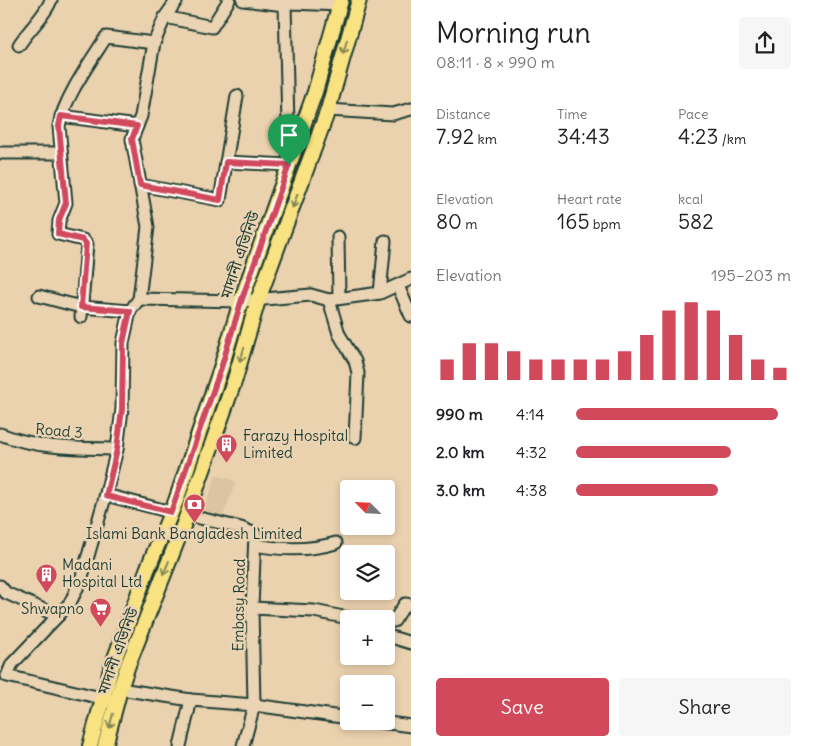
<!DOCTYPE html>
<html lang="en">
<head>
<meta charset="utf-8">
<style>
	body { margin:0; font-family:Delius,"Noto Sans Bengali",sans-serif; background:#f6f6f6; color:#202124; height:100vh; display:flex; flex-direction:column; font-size:19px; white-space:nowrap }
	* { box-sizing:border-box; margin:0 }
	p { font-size:16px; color:#757577 }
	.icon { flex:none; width:28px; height:28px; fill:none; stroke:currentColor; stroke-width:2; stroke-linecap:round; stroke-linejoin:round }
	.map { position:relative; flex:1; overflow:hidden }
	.side { display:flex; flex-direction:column; background:#fff; width:405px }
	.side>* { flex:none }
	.needle { width:32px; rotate:294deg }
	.tools { position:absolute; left:340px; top:480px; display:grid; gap:10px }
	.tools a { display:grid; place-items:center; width:55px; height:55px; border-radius:5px; background:#fff; box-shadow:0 2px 8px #0003; font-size:25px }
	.pin { position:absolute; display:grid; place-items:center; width:42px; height:42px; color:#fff; margin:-51px -21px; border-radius:50% 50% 50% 0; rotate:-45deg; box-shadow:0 0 5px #0007 }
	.pin .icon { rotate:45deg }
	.round { display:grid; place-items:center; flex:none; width:52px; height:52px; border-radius:5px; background:#f6f6f6 }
	.summary { display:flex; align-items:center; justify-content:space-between; height:85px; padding:0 25px }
	h1 { font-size:28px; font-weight:600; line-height:38px }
	.stats { display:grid; grid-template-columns:repeat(3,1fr); gap:8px; height:85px; padding:5px 25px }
	.stats div { display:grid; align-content:center }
	.stats b { font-size:21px; font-weight:600 }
	.stats small { font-size:14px; font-weight:400 }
	.stats p { font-size:14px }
	.chart { height:140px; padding:10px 25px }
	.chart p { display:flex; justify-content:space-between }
	.chart svg { width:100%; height:90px; margin-top:5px; stroke:#d1495b; stroke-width:6 }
	.cta { display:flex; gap:10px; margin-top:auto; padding:10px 25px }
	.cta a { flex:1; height:58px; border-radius:5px; background:#d1495b; color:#fff; font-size:20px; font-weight:600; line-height:58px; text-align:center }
	.cta a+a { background:#f6f6f6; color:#202124 }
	ul { padding:0 25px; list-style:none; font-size:16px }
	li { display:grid; grid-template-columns:80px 60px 1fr; align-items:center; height:38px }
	li i { height:12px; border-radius:6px; background:#d1495b }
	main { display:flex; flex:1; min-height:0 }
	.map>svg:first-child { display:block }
</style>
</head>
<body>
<main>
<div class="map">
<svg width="411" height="746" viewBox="0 0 411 746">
	<rect width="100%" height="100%" fill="#ebd2af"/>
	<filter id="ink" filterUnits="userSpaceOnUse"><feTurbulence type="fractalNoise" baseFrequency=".02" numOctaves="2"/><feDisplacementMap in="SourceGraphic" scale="10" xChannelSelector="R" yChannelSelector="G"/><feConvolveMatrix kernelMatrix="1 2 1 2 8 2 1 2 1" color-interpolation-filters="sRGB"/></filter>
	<g filter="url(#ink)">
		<!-- built -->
		<polygon fill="#dac4a1" points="216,475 236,481 222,519 203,513"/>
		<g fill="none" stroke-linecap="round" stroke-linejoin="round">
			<defs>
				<g id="minor">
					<polyline points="243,0 285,5 291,3 340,5"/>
					<polyline points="165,17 212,27 229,0"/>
					<path d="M19 45C29 29 45 16 51 0"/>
					<polyline points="328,110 393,114 411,109"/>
					<polyline points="61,116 137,126"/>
					<polyline points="0,153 61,153"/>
					<polyline points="226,162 289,165 285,5"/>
					<polyline points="140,185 220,200 237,96"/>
					<polyline points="338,237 339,298"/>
					<polyline points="398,286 411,316"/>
					<polyline points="380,293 385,241"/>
					<polyline points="39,296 81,307 130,311"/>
					<polyline points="139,299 241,301 311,295 329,300 380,293 411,279"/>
					<polyline points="329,300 339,334 355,361 358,373 355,438"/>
					<path d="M81 317 87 244 83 240 58 234 59 221 66 203 59 126C64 98 91 61 106 37L154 43"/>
					<path d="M0 434C39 449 76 448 117 449"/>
					<polyline points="106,495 171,512"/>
					<polyline points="187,515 241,528 255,534 252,608 254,705 243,746"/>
					<path d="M255 545C282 550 309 551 336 543"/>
					<polyline points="0,586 6,593 58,616"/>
					<polyline points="252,608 314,611 353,619"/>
					<polyline points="386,621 394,621 405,604 411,605"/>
					<polyline points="388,636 411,643"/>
					<polyline points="120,689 191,700 254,705 349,718"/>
					<polyline points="110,700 7,676 12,664 70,603 81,580 104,501 117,449 122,409 123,343 130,311 139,299 148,227 132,139 141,116 154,43 165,17 177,0"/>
					<polyline points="373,721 411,726"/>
					<polyline points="180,746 191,700"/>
				</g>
				<g id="major">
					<polyline points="90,746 111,669 147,570 176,501 221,368 241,301 315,92 341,0"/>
					<polyline points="105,746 120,689 128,665 185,521 235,379 258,300 328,110 359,0"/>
				</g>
			</defs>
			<!-- minor casing -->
			<use href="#minor" stroke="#1f3d34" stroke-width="15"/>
			<!-- major casing -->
			<use href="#major" stroke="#1f3d34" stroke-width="18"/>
			<!-- minor -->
			<use href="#minor" stroke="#ead4b3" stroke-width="11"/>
			<!-- major -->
			<use href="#major" stroke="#f8e281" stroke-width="14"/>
		</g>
		<!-- one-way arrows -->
		<defs><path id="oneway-shaft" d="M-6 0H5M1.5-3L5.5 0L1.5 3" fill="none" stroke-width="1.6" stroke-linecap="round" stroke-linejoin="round" transform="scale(1.25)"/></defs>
		<g stroke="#818757">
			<use href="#oneway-shaft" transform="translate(345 47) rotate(106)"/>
			<use href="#oneway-shaft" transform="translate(295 201) rotate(110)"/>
			<use href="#oneway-shaft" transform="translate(242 355) rotate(107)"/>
			<use href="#oneway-shaft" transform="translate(166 568) rotate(112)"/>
			<use href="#oneway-shaft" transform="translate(111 721) rotate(105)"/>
		</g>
	</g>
	<g fill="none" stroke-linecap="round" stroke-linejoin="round" filter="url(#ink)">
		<defs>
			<polygon id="route" points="61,116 137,126 132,139 140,185 220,200 226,162 289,165 241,302 221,368 171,512 106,496 117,449 122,409 123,343 130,311 81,307 86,244 83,240 58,234 59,220 66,203 59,126"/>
		</defs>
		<!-- route casing -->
		<use href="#route" stroke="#fff" stroke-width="10"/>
		<!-- route -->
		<use href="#route" stroke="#d1495b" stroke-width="6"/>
	</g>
	<!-- icons -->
	<defs>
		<symbol id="building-pin" viewBox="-11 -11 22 30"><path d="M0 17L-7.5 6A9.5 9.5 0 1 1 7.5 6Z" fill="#d1495b" stroke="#ead4b3"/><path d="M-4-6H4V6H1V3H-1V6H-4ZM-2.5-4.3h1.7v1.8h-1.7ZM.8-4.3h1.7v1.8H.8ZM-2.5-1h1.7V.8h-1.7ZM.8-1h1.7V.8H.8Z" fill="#fff"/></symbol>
		<symbol id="bank-pin" viewBox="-11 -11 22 30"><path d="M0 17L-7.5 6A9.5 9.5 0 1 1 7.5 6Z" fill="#d1495b" stroke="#ead4b3"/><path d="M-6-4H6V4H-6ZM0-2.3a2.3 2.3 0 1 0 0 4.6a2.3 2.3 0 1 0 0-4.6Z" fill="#fff"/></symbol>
		<symbol id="supermarket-pin" viewBox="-11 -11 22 30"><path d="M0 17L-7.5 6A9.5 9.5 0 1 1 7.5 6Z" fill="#d1495b" stroke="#ead4b3"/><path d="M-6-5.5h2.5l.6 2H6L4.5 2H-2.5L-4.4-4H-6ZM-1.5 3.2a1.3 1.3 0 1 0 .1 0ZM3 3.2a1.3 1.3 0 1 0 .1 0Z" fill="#fff"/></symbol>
	</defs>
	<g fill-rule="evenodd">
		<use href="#building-pin" x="214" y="432" width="25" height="34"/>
		<use href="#bank-pin" x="182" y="492" width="25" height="34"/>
		<use href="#building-pin" x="34" y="562" width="25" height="34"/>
		<use href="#supermarket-pin" x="88" y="596" width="25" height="34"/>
	</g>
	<g text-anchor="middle" stroke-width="5" stroke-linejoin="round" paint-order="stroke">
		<!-- street labels -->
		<g font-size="15" fill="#1f3d34" stroke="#ead4b3">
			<text transform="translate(240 255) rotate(-71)" y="5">মাদানী এভিনিউ</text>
			<text transform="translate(59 431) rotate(5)" y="5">Road 3</text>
			<text transform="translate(239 605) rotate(-89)" y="5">Embasy Road</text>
			<text transform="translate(118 651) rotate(-70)" y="5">মাদানী এভিনিউ</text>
		</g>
		<!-- poi labels -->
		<g font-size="15" fill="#1f3d34" stroke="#ead4b3" text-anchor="start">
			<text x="243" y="441">Farazy Hospital<tspan x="243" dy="17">Limited</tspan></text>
			<text x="194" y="539" text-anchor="middle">Islami Bank Bangladesh Limited</text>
			<text x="62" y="570">Madani<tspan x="62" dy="17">Hospital Ltd</tspan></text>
			<text x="84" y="614" text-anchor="end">Shwapno</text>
		</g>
	</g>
</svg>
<div class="tools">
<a><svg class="needle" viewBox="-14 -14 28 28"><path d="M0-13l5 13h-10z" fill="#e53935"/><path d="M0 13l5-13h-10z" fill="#757577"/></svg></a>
<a><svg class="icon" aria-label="layers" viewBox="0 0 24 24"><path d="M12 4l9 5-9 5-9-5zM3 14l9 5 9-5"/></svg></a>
<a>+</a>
<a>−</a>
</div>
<div class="pin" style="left:289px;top:165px;background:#1e9e55"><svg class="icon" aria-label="arrive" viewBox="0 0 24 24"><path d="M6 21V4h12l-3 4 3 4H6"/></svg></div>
</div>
<section class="side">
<div class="summary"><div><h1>Morning run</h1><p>08:11 · 8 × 990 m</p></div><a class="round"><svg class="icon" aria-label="share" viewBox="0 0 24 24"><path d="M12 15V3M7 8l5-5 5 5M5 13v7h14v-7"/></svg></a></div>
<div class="stats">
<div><p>Distance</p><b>7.92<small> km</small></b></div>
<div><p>Time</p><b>34:43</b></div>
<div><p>Pace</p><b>4:23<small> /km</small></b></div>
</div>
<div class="stats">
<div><p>Elevation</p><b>80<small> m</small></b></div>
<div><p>Heart rate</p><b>165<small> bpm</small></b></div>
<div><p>kcal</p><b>582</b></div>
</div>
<div class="chart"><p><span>Elevation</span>195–203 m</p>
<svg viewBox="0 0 160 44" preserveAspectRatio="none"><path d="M5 44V34M15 44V26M25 44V26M35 44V30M45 44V34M55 44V34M65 44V34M75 44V34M85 44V30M95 44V22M105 44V10M115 44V6M125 44V10M135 44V22M145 44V34M155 44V38"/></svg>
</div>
<ul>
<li><b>990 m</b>4:14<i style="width:94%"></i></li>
<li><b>2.0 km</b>4:32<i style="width:72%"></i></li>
<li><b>3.0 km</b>4:38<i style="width:66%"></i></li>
</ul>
<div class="cta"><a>Save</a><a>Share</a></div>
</section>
</main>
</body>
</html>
